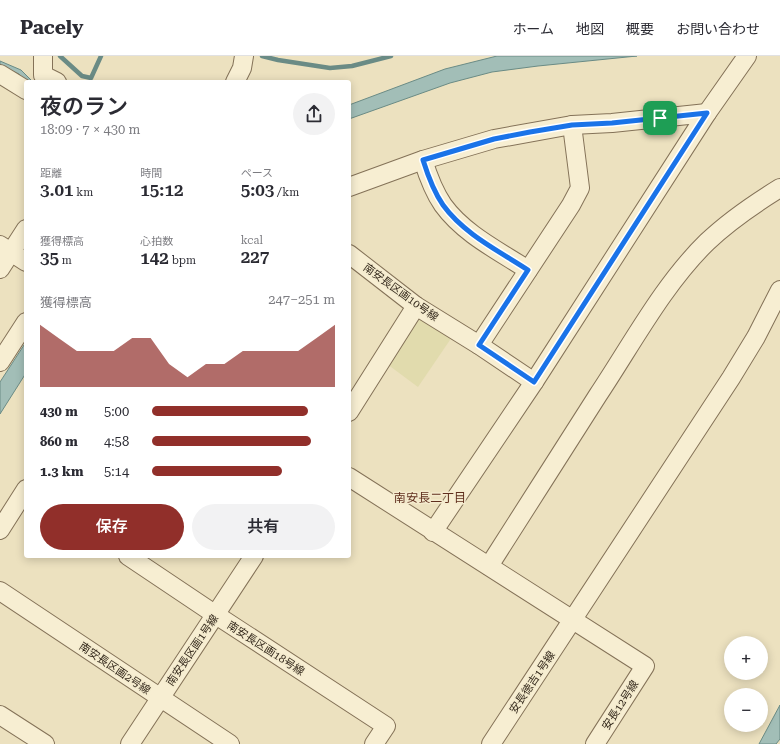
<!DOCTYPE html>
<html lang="ja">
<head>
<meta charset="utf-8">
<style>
	body { margin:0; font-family:"Roboto Serif","Noto Sans JP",serif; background:#f2f2f3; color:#2b2b33; height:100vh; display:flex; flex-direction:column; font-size:15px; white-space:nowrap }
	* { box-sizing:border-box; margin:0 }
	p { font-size:13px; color:#7c7c81 }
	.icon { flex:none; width:22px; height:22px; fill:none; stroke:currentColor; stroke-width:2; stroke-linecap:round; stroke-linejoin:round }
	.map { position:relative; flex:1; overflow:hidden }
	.details { position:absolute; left:24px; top:24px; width:327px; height:478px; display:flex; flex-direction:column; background:#fff; border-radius:4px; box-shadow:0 2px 10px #0003 }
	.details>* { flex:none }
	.fabs { position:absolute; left:724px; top:580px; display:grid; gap:8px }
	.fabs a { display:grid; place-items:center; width:44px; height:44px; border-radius:50%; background:#fff; box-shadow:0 2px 10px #0003; font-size:20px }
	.pin { position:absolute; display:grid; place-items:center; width:34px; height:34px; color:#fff; margin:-17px; border-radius:8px; box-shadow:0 2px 6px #0006 }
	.round { display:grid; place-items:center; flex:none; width:42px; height:42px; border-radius:21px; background:#f2f2f3 }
	.head { display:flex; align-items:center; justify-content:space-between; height:68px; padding:0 16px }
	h1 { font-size:22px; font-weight:600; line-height:30px }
	.metrics { display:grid; grid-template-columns:repeat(3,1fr); gap:6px; height:68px; padding:4px 16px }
	.metrics div { display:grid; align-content:center }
	.metrics b { font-size:17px; font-weight:600 }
	.metrics small { font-size:11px; font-weight:400 }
	.metrics p { font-size:11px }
	.chart { height:112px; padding:8px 16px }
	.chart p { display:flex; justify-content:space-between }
	.chart svg { width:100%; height:72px; margin-top:4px; fill:#912f2a; opacity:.7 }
	.cta { display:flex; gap:8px; margin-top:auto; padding:8px 16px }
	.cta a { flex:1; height:46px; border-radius:24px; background:#912f2a; color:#fff; font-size:16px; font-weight:600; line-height:46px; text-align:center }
	.cta a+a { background:#f2f2f3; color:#2b2b33 }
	ul { padding:0 16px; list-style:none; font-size:13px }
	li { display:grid; grid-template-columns:64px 48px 1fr; align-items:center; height:30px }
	li i { height:10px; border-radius:5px; background:#912f2a }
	header { display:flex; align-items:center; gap:24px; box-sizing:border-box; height:56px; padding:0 20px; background:#fff; border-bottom:1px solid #e1e1e2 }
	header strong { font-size:19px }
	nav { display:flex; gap:22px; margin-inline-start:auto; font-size:14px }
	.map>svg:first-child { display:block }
</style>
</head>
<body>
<header>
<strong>Pacely</strong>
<nav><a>ホーム</a><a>地図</a><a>概要</a><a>お問い合わせ</a></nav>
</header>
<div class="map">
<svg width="780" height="688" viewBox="0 0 780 688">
	<rect width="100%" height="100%" fill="#ece1bf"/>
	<!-- farmland -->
	<polygon fill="#e1dbad" points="425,263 452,281 418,331 387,308 415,264"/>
	<!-- water -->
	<g fill="#a2beb7" stroke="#6a8b85">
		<polygon points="497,0 637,0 538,10 492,16 450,27 349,63 349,49 445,13"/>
		<polygon points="0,5 21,14 33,26 27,26 19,18 0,9"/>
		<polygon points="26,286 26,317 0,358 0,326"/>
		<polygon points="780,649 780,683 776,688 759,688"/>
	</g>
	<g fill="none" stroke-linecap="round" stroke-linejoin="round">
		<!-- stream -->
		<g stroke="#6a8b85" stroke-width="4.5">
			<polyline points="60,0 82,20 91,22 101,0"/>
			<polyline points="262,0 278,4 330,12 352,10 391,0"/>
		</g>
		<defs>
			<g id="minor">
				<polyline points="43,0 43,19 57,26"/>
				<polyline points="0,18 26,34"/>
				<polyline points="235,26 242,12 244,0"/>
				<polyline points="707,57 747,0"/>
				<path d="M423 104C428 120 434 136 443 149 464 178 499 195 528 214"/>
				<polyline points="349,131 423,104 494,83 572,69 612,67 707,57 534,326 433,476"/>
				<polyline points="0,189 26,206"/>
				<polyline points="349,198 416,250 479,289 534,326"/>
				<polyline points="0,213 26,173"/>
				<polyline points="479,289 571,149 580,132 572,69"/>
				<polyline points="0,306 26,266"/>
				<polyline points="349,356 416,250"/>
				<polyline points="349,421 645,610 595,688"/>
				<polyline points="0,474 26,433"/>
				<polyline points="128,500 216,559 386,670 374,688"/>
				<path d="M489 510C525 453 562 396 598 339 632 288 663 229 707 186 729 165 754 148 780 132"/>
				<polyline points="0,535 230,688"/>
				<polyline points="0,659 45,688"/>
				<polyline points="130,688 254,500"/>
				<polyline points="491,688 731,322 756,281 780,234"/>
			</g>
		</defs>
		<!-- minor casing -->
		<use href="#minor" stroke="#847258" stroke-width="20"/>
		<!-- minor -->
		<use href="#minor" stroke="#f7eed2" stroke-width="18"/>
	</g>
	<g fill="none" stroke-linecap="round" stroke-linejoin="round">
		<defs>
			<path id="route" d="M707 57 534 326 479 289 528 214C499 195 464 178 443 149 434 136 428 120 423 104L494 83 530 76 572 69 612 67Z"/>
		</defs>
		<!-- route casing -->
		<use href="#route" stroke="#fff" stroke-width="8"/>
		<!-- route -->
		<use href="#route" stroke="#1a73e8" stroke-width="5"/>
	</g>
	<g text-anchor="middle" stroke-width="3" stroke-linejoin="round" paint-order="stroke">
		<!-- street labels -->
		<g font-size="11" fill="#34291c" stroke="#f4ebce">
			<text transform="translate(401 236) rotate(36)" y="4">南安長区画10号線</text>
			<text transform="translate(266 592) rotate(33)" y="4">南安長区画18号線</text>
			<text transform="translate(192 594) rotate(-56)" y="4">南安長区画1号線</text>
			<text transform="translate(115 612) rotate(34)" y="4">南安長区画2号線</text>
			<text transform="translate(532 626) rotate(-56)" y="4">安長徳吉1号線</text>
			<text transform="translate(620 649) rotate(-57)" y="4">安長12号線</text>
		</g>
		<!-- neighbourhood labels -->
		<g font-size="12" fill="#5f2e1d" stroke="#f4ebce">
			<text x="430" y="446">南安長二丁目</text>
		</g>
	</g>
</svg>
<div class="fabs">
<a>+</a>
<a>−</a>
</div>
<div class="pin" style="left:660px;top:62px;background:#1e9e55"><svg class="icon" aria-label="arrive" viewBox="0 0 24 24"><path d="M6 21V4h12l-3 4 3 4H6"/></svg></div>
<section class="details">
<div class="head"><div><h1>夜のラン</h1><p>18:09 · 7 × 430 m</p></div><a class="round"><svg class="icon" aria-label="share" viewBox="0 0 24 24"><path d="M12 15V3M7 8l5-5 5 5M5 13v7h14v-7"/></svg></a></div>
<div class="metrics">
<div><p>距離</p><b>3.01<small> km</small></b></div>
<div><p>時間</p><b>15:12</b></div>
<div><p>ペース</p><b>5:03<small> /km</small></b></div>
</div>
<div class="metrics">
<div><p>獲得標高</p><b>35<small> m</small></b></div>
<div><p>心拍数</p><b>142<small> bpm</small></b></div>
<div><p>kcal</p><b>227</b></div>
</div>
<div class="chart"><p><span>獲得標高</span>247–251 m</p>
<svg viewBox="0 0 160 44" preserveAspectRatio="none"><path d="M0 44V6L10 14L20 22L30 22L40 22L50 14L60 14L70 30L80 38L90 30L100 30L110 22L120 22L130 22L140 22L150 14L160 6V44z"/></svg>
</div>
<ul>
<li><b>430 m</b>5:00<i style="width:85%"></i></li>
<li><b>860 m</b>4:58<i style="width:87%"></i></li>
<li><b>1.3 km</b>5:14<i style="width:71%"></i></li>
</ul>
<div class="cta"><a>保存</a><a>共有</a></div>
</section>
</div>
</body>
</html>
